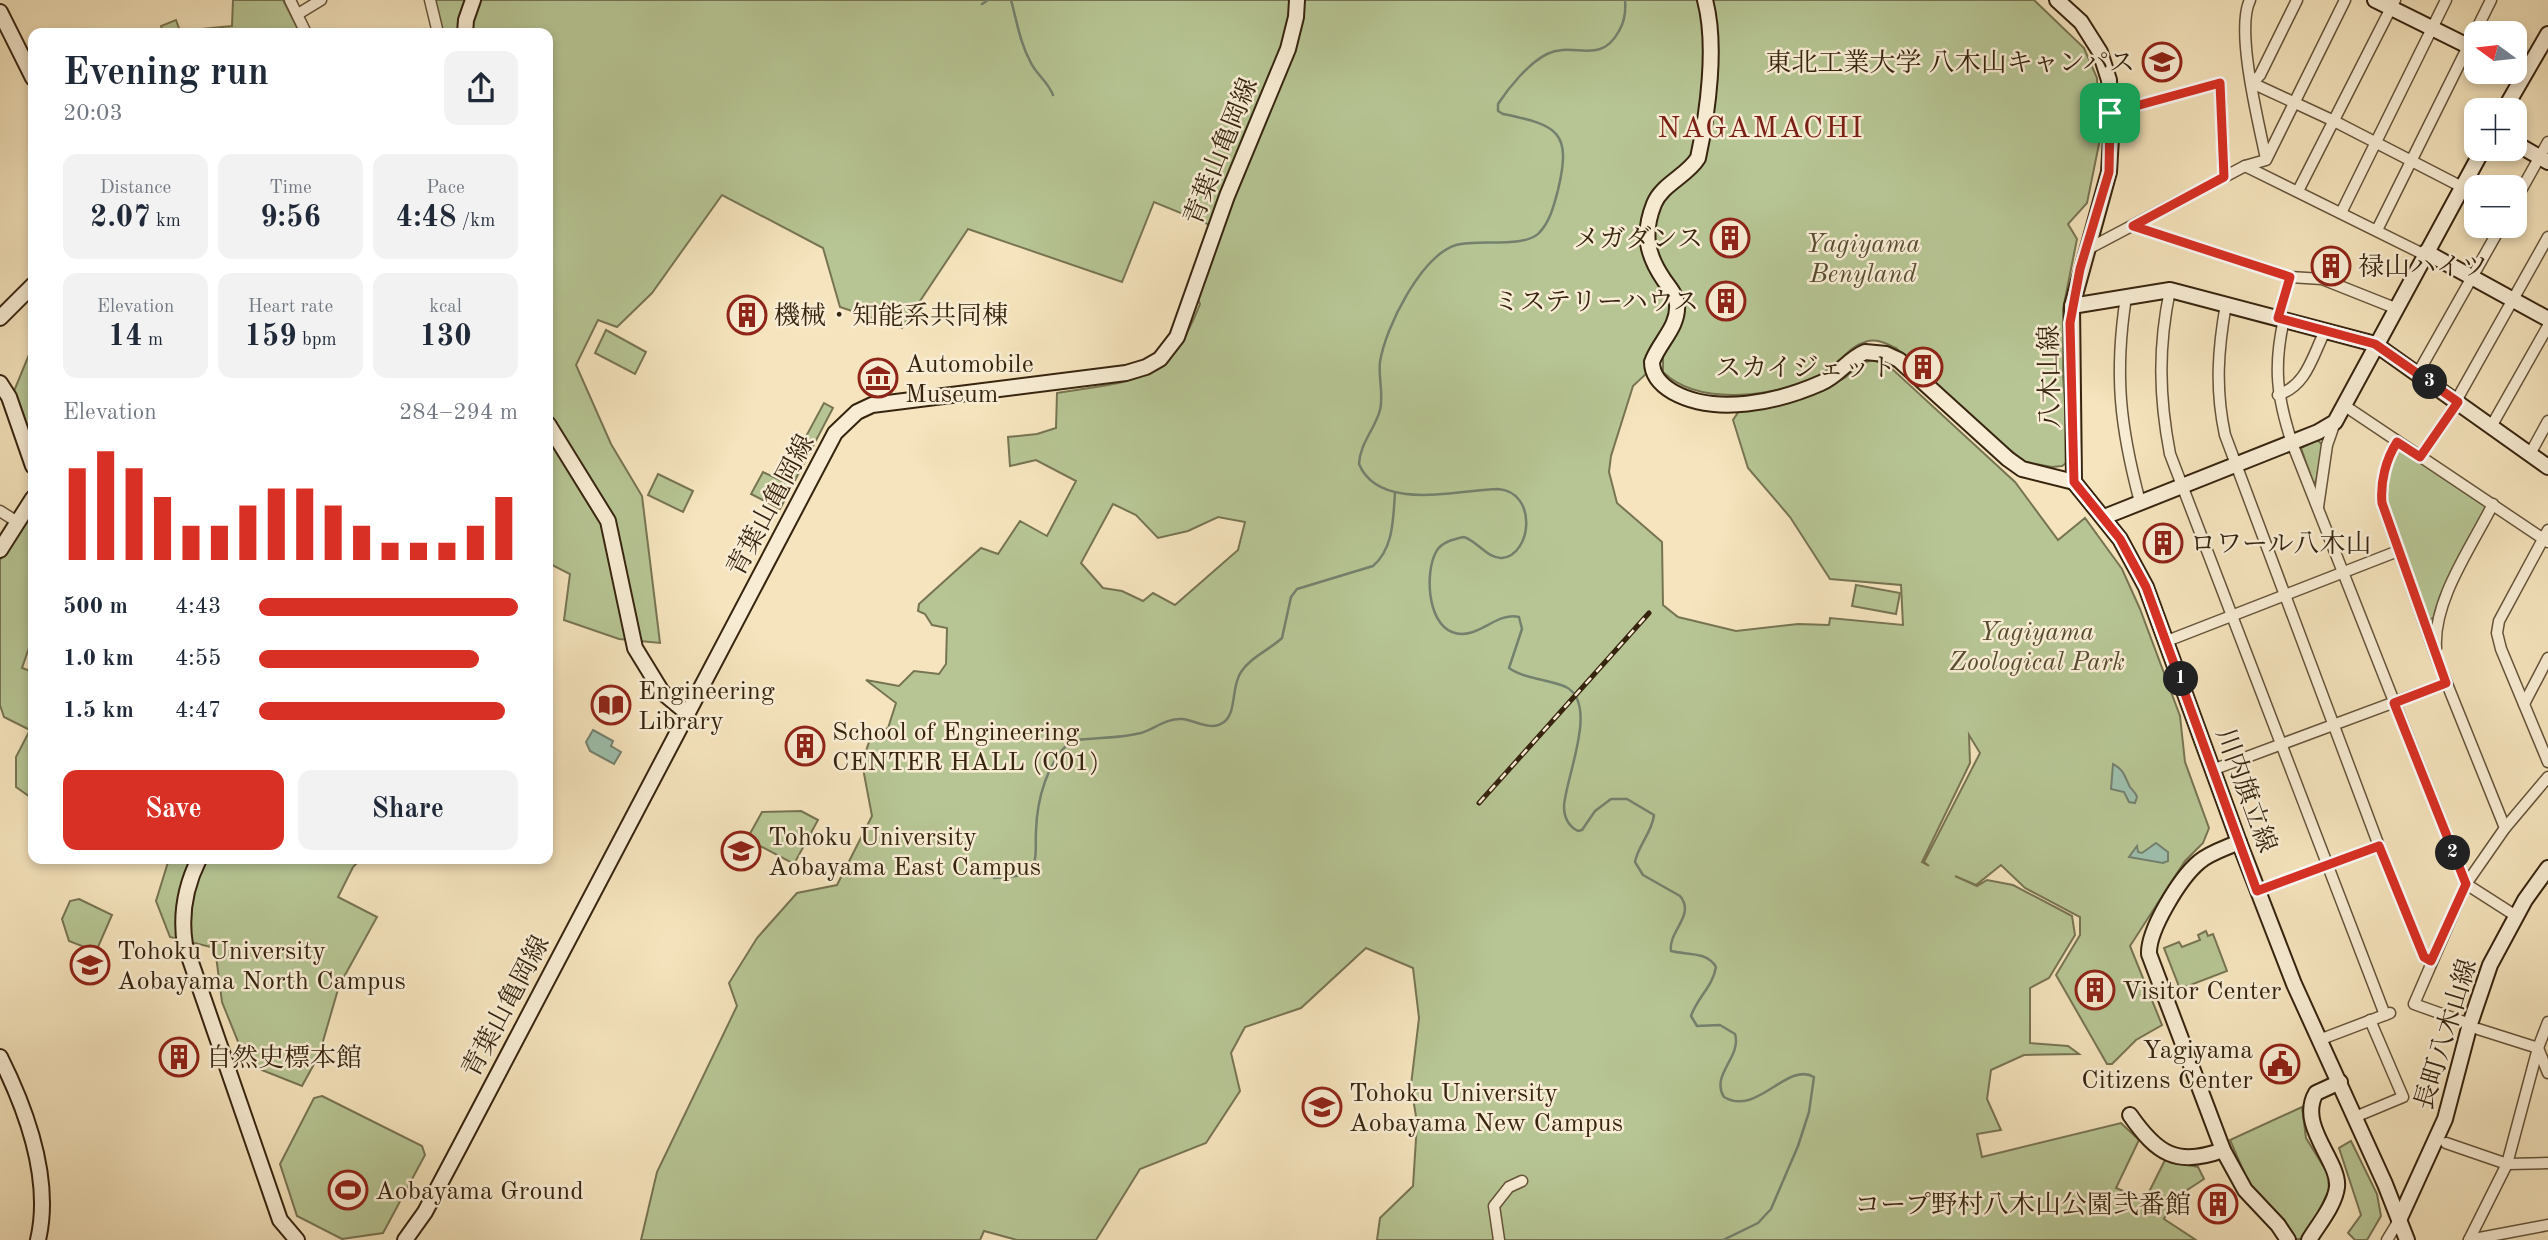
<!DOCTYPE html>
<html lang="en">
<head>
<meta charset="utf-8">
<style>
	body { margin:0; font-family:"Old Standard TT","Noto Serif JP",serif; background:#f2f2f3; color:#1f2937; height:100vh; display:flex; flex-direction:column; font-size:26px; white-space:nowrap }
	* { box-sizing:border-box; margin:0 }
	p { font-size:23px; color:#747a83 }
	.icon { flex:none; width:38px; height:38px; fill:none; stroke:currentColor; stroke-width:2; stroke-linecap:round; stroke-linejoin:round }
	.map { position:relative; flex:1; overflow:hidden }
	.sheet { position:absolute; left:28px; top:28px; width:525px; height:836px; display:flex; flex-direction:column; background:#fff; border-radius:14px; box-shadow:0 4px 10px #0003 }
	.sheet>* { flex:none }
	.needle { width:46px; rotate:285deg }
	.buttons { position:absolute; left:2464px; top:21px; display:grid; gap:14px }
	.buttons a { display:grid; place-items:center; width:63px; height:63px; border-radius:14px; background:#fff; box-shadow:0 4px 10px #0003; font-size:35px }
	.pin { position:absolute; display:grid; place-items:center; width:60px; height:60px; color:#fff; margin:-30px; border-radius:14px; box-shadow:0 4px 10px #0006 }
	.km { position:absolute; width:35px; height:35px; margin:-18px; border-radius:50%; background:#222; color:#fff; font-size:19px; line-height:35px; text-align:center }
	.round { display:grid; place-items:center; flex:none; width:74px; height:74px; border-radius:14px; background:#f2f2f3 }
	.head { display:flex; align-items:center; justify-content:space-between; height:119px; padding:0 35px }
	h1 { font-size:38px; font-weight:700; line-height:52px }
	.figures { display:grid; grid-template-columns:repeat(3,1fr); gap:10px; height:119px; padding:7px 35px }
	.figures div { display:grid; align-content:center; border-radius:14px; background:#f2f2f3; text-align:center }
	.figures b { font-size:30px; font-weight:700 }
	.figures small { font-size:19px; font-weight:400 }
	.figures p { font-size:19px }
	.chart { height:196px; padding:14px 35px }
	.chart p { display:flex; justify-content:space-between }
	.chart svg { width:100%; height:126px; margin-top:7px; stroke:#d93025; stroke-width:6 }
	.cta { display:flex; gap:14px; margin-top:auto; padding:14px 35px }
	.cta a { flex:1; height:80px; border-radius:14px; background:#d93025; color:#fff; font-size:28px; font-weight:700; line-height:80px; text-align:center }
	.cta a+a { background:#f2f2f3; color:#1f2937 }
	ul { padding:0 35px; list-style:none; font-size:23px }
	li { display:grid; grid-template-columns:112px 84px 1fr; align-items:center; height:52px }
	li i { height:18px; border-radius:9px; background:#d93025 }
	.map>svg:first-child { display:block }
</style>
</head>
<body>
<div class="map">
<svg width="2548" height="1240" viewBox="0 0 2548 1240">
	<rect width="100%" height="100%" fill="#f5e4bd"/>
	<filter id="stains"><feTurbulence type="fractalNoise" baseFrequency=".00286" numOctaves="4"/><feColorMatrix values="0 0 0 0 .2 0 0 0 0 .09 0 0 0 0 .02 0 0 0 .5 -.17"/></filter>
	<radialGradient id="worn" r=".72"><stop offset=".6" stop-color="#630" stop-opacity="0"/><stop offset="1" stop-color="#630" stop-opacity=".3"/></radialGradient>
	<!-- green -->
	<g fill="#b7c594" stroke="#777452" stroke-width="2" fill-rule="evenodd">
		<polygon points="233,0 283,0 300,33 163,33 161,26 176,20 180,31 232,26"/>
		<path d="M434 0H2034L2084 48 2097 78 2099 144 2087 203 2068 224 2077 239 2063 309V376L2069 461 2062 466 2052 467 2026 462 2003 445 1896 348C1885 343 1877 338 1865 342 1848 347 1839 365 1822 374 1780 396 1700 408 1663 372V358L1633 386 1611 456 1609 472 1617 503 1662 542 1663 605 1678 617 1736 631 1798 624 1829 625 1830 618 1903 625 1901 585 1830 579 1790 517 1748 468 1733 420 1739 411 1823 390 1846 377 1859 364 1873 360 1889 366 2015 482 2058 540 2085 518 2122 569 2140 609 2180 716 2185 762 2209 828 2203 843 2185 861 2130 946 2162 1025 2136 1040 2112 1064H2107L2056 975 2080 935V917L2025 888 2001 865 1976 885 1955 876 1977 886 1987 880 2013 885 2072 916 2075 935 2049 978 2030 988V1043L2068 1046 2079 1054 2024 1055 1991 1070 1987 1099 2001 1130 1977 1134 1982 1157 2121 1123 2139 1140 2116 1188 2145 1200 2165 1160 2198 1167 2204 1179 2175 1198 2164 1219 2196 1240H1377L1380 1218 1413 1186 1417 1123 1411 1085 1419 1018 1413 968 1366 948 1301 1008 1245 1027 1231 1053 1240 1091 1206 1143 1140 1169 1096 1240H1017L984 1231 980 1240H641L657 1172 737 1006 729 983 757 938 797 893 837 885 872 816 862 763 871 736 888 728 896 703 866 680 899 686 914 671 939 674 946 664 947 628 932 625 925 614 918 611 919 604 981 548 998 554 1020 521 1047 536 1076 481 1036 460 1010 466 1008 437 1037 434 1056 428 1057 393C1135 380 1169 385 1200 304L1197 297 1220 229 1154 202 1122 282 968 229 902 328 840 307 823 248 722 195 652 293 617 327 598 320 576 365 611 444 642 496 660 643 619 639 564 620 570 574 548 563V33H442ZM1113 504 1136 515 1158 538 1188 531 1218 517 1245 522 1238 550 1175 605 1153 593 1143 601 1122 591 1103 588 1081 563ZM1969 735 1980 753 1924 862 1929 866 1922 862 1970 763Z"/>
		<polygon points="606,330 646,352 635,374 595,353"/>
		<polygon points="33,345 33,446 14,391"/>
		<polygon points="824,403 833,408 780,509 751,494 763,472 782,481"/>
		<polygon points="2317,440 2323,445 2316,482 2313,482 2301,448"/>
		<polygon points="2401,448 2487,507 2439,600 2434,618 2427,620 2387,514 2384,485 2397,450"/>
		<polygon points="658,474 693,491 683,512 648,495"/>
		<polygon points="33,503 33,636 22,668 33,672 33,799 16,787 16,757 30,730 4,717 0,705 0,560"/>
		<polygon points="1856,585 1900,593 1896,614 1852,606"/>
		<polygon points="801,811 818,820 794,864 747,839 762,812"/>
		<polygon points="169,859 361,859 353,867 338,897 377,917 339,986 319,1055 302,1086 247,1064 222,1002 215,948 170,937 156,901"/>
		<polygon points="79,899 112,915 98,947 92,950 69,941 62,919 70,901"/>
		<polygon points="2206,931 2208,936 2213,934 2227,971 2180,989 2164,948 2179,942 2182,947 2200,940 2198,935"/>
		<polygon points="322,1096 422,1146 425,1155 383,1233 342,1239 297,1216 280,1164 314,1098"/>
		<polygon points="2302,1107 2306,1138 2328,1174 2329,1190 2308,1233 2301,1239 2294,1239 2250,1186 2230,1140"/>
		<polygon points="2351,1141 2377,1194 2381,1216 2367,1240 2355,1240 2348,1233 2361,1215 2339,1148"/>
	</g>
	<!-- water -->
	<g fill="#9dbfad" stroke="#74816e" stroke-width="2">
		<polygon points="593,730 613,741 611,746 621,752 614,764 590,751 586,742"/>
		<path d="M2113 764C2125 770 2125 778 2130 787 2133 791 2136 793 2137 797L2135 803 2129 802 2124 792 2111 789Z"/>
		<polygon points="2156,843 2168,852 2168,861 2163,863 2129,857 2137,846 2138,852 2142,853"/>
	</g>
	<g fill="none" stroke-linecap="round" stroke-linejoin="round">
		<!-- stream -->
		<g stroke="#74816e" stroke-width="2.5">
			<path d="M1011 0C1017 22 1020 43 1031 63 1037 75 1048 82 1053 95"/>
			<path d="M1625 0C1626 11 1625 21 1619 31 1600 66 1574 41 1547 54 1529 63 1509 87 1498 104V111L1503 114C1558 125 1572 132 1558 190 1554 205 1550 222 1539 233 1525 248 1478 239 1456 245 1421 256 1385 328 1380 362 1378 378 1384 394 1380 410 1375 429 1360 443 1359 464 1379 512 1457 490 1498 489 1538 492 1532 555 1502 558 1488 559 1477 541 1464 537 1454 539 1441 542 1436 552 1425 572 1427 622 1452 632 1476 642 1496 611 1519 617L1522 629 1509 668C1524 679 1548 679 1566 687 1599 704 1566 776 1564 806 1564 817 1568 826 1578 831L1582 830 1595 811 1611 799H1627L1654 815C1652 833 1638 845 1635 862L1643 875 1680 896C1696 915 1668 931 1671 951 1686 955 1707 951 1716 967 1713 986 1697 998 1691 1016L1697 1026 1720 1025 1735 1034C1742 1057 1710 1075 1724 1097 1757 1117 1787 1061 1814 1077L1809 1112 1798 1146 1771 1209 1758 1223 1723 1240"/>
			<polyline points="982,4 988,0"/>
			<path d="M994 878C1004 877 1024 878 1031 869 1038 859 1035 843 1036 831 1037 799 1047 762 1071 741 1094 737 1118 739 1141 733 1154 729 1167 718 1182 719 1195 720 1211 732 1224 722 1237 712 1231 686 1241 672 1251 657 1269 650 1282 638L1291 597 1297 589 1373 566C1394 548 1393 518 1395 493"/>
		</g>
		<defs>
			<g id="street">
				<polyline points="290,0 306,33"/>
				<polyline points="430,0 438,33"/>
				<path d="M2250 0C2235 30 2259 124 2266 159"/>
				<polyline points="2297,0 2260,75 2252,83 2334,121 2462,187"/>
				<polyline points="298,14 321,0"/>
				<polyline points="2110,113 2220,83 2224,177"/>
				<polyline points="2245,166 2425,255"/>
				<polyline points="2298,191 2395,0"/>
				<polyline points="2515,201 2548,142"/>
				<polyline points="2341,213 2446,0"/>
				<polyline points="2133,226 2290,277 2278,318"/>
				<polyline points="2377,230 2491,0"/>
				<polyline points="2086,250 2245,166 2266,160 2345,0"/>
				<polyline points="2290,277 2322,279 2395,308"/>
				<path d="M2170 290C2158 347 2159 397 2170 454L2385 1015"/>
				<path d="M2126 297C2114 374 2120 427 2140 502"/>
				<path d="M2226 304C2218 349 2215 389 2225 435L2379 846 2424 957 2431 961"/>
				<path d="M2284 319C2273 367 2277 397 2292 443L2466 884 2516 916"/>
				<polyline points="2418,373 2501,226"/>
				<path d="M2278 395C2307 385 2312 357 2325 331"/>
				<polyline points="2456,401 2548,237"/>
				<polyline points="2345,406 2548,542"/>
				<polyline points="2492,425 2548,326"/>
				<path d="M2397 442C2386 459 2380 482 2382 503L2437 659 2505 828"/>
				<polyline points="2530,454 2548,421"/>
				<polyline points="2420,457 2458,402"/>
				<polyline points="2318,507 2327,445 2335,422"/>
				<polyline points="0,511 19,523"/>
				<polyline points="2548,530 2499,621 2497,633 2501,649 2548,762"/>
				<polyline points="2167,641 2398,551"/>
				<path d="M2436 648C2433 600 2472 546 2493 504"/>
				<polyline points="2524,704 2548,658"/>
				<polyline points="2212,770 2446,683"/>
				<polyline points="2257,891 2379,846"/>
				<polyline points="2470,1024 2414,1004 2466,884 2505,828 2548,777"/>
				<polyline points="2478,1029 2538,1048 2548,1073"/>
				<polyline points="2319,1040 2390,1013"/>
				<polyline points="2355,1117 2403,1097 2370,1020"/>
				<polyline points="2446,1143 2507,1164 2548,1163"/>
				<polyline points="1499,1240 1494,1206 1509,1187 1522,1181"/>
				<polyline points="2387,1240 2399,1220"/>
				<polyline points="2469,1240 2507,1164 2538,1048 2548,1022"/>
				<polyline points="2469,1240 2548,1225"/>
			</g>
			<g id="secondary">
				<path d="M1705 0C1717 45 1708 112 1698 158 1687 176 1662 184 1654 204 1642 234 1647 255 1664 280 1669 287 1676 295 1677 304 1679 327 1659 342 1652 362 1652 376 1661 385 1673 392 1716 416 1778 402 1821 383 1838 376 1848 359 1865 352L1886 354 1899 360 2008 459 2022 469 2074 482"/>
				<polyline points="2057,0 2081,22 2100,52 2109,80 2111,138 2109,172 2072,306 2074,482"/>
				<polyline points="2375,0 2476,50"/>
				<polyline points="0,12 33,78"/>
				<polyline points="465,33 466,20 473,0"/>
				<polyline points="2504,110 2548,34"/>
				<polyline points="2515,143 2548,162"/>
				<polyline points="2426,252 2548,319"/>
				<polyline points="2072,306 2170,290 2375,344 2548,467"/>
				<polyline points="0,318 33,285"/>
				<polyline points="0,383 9,397 33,466"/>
				<polyline points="548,424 608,521 635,648 662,692 686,712"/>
				<polyline points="2074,482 2120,539 2146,587 2239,842 2294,984 2385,1184 2407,1240"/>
				<polyline points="2104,517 2318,432 2335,422 2483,149"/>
				<polyline points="0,550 33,498"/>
				<path d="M2239 842C2226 848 2209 853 2199 862 2180 878 2148 930 2149 954L2223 1150 2245 1190 2278 1225 2288 1240"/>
				<path d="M199 859C185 887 180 914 185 945L280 1220 297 1240"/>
				<path d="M0 1057C27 1111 52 1180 38 1240"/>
				<path d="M2130 1115C2157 1154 2177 1167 2223 1150"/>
				<polyline points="2399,1220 2445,1119 2470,1024 2490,965 2525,900 2548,868"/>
				<polyline points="405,1240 425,1212 460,1146 835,433 857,412 872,405 1126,373 1146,367 1160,359 1177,337 1227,196 1288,49 1296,17 1297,0"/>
				<path d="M2309 1240C2318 1225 2335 1205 2337 1187 2340 1162 2297 1125 2316 1093L2340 1082"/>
			</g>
		</defs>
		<!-- street casing -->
		<use href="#street" stroke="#66543a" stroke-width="13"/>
		<!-- secondary casing -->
		<use href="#secondary" stroke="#37240f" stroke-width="18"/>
		<!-- street -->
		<use href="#street" stroke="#f8edd4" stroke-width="10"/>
		<!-- secondary -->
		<use href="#secondary" stroke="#f8edd4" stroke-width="14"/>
		<defs>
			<polyline id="rail" points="1479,803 1649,613"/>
		</defs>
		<!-- rail casing -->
		<use href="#rail" stroke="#37240f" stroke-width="5"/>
		<!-- rail -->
		<use href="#rail" stroke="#f8edd4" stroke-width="2.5" stroke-dasharray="8" stroke-linecap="butt"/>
	</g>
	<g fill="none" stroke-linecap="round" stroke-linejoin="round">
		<defs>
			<path id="route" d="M2220 83 2224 177 2133 226 2290 277 2278 318 2375 344 2458 402 2420 457 2397 442C2386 459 2380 482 2382 503L2446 683 2394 703 2466 884 2431 961 2424 957 2379 846 2257 891 2146 587 2120 539 2074 482 2070 323 2080 269 2109 172 2110 113Z"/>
		</defs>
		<!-- route casing -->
		<use href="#route" stroke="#fff" stroke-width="14"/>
		<!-- route -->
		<use href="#route" stroke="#d93025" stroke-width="9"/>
	</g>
	<!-- icons -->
	<defs>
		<symbol id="university-ring" viewBox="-11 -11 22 22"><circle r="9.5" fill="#f8edd4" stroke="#8f2418" stroke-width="1.5"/><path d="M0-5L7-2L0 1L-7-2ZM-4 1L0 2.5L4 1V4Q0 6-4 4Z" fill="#8f2418"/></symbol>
		<symbol id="building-ring" viewBox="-11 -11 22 22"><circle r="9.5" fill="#f8edd4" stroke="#8f2418" stroke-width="1.5"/><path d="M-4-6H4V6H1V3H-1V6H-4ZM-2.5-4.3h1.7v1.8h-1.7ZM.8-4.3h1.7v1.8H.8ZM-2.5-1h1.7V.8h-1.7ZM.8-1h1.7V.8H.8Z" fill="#8f2418"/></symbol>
		<symbol id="museum-ring" viewBox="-11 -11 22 22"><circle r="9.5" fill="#f8edd4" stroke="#8f2418" stroke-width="1.5"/><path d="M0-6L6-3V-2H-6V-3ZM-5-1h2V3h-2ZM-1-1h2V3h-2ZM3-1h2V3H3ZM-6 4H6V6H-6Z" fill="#8f2418"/></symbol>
		<symbol id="library-ring" viewBox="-11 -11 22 22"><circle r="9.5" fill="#f8edd4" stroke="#8f2418" stroke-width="1.5"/><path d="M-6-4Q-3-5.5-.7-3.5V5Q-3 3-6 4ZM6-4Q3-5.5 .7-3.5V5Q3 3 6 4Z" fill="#8f2418"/></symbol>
		<symbol id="civic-ring" viewBox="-11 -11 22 22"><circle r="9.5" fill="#f8edd4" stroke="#8f2418" stroke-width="1.5"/><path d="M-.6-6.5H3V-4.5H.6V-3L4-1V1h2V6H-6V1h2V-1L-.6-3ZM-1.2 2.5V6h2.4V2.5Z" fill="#8f2418"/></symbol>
		<symbol id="stadium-ring" viewBox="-11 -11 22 22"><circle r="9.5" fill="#f8edd4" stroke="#8f2418" stroke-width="1.5"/><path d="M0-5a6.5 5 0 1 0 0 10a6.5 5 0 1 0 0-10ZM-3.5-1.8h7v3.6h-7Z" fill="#8f2418"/></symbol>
	</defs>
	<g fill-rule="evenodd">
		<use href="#university-ring" x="2140" y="40" width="44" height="44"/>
		<use href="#building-ring" x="1708" y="216" width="44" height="44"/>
		<use href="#building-ring" x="2309" y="244" width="44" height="44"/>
		<use href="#building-ring" x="1704" y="279" width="44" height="44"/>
		<use href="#building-ring" x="725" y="293" width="44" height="44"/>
		<use href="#building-ring" x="1901" y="345" width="44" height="44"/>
		<use href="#museum-ring" x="856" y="356" width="44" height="44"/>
		<use href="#building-ring" x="2141" y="521" width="44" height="44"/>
		<use href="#library-ring" x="589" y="683" width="44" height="44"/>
		<use href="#building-ring" x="783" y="724" width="44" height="44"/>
		<use href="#university-ring" x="719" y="829" width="44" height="44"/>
		<use href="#university-ring" x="68" y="943" width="44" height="44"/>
		<use href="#building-ring" x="2073" y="968" width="44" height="44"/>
		<use href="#building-ring" x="157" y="1035" width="44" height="44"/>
		<use href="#civic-ring" x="2258" y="1042" width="44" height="44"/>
		<use href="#university-ring" x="1300" y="1085" width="44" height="44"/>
		<use href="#stadium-ring" x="326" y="1168" width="44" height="44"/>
		<use href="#building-ring" x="2196" y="1182" width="44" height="44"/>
	</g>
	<g text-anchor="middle" stroke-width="5" stroke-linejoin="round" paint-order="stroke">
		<!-- poi labels -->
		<g font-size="26" fill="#37240f" stroke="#f8edd4" text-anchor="start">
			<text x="2135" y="71" text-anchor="end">東北工業大学 八木山キャンパス</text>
			<text x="1703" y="247" text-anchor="end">メガダンス</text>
			<text x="2358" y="275">禄山ハイツ</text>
			<text x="1699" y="310" text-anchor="end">ミステリーハウス</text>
			<text x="774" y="324">機械・知能系共同棟</text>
			<text x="905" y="372">Automobile<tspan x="905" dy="30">Museum</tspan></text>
			<text x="1896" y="376" text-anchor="end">スカイジェット</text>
			<text x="2190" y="552">ロワール八木山</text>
			<text x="638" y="699">Engineering<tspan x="638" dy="30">Library</tspan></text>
			<text x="832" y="740">School of Engineering<tspan x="832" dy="30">CENTER HALL (C01)</tspan></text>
			<text x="768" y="845">Tohoku University<tspan x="768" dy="30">Aobayama East Campus</tspan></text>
			<text x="117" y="959">Tohoku University<tspan x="117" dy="30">Aobayama North Campus</tspan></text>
			<text x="2122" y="999">Visitor Center</text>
			<text x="2253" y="1058" text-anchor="end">Yagiyama<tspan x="2253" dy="30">Citizens Center</tspan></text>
			<text x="206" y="1066">自然史標本館</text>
			<text x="1349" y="1101">Tohoku University<tspan x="1349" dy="30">Aobayama New Campus</tspan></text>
			<text x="375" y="1199">Aobayama Ground</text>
			<text x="2191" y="1213" text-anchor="end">コープ野村八木山公園弐番館</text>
		</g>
		<!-- street labels -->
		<g font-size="26" fill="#37240f" stroke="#f8edd4">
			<text transform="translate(1220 151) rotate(-68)" y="9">青葉山亀岡線</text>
			<text transform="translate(2049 377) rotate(-91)" y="9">八木山線</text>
			<text transform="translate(770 505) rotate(-62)" y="9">青葉山亀岡線</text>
			<text transform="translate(2247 790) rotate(70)" y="9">川内旗立線</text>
			<text transform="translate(505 1006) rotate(-62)" y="9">青葉山亀岡線</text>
			<text transform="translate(2445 1034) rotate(-73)" y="9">長町八木山線</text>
		</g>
		<!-- park labels -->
		<g font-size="26" font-style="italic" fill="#574c30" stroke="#f8edd4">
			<text x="1863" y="252">Yagiyama<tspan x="1863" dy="30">Benyland</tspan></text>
			<text x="2037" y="640">Yagiyama<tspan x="2037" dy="30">Zoological Park</tspan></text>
		</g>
		<!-- quarter labels -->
		<g font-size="30" letter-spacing="2" fill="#7a1f14" stroke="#f8edd4">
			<text x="1761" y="137">NAGAMACHI</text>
		</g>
	</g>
	<rect width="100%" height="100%" filter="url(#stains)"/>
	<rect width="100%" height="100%" fill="url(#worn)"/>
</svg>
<div class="buttons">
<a><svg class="needle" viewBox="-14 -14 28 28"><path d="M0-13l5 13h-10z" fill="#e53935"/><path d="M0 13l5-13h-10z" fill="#747a83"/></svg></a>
<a>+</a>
<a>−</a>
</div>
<div class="pin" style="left:2110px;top:113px;background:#1e9e55"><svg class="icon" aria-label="arrive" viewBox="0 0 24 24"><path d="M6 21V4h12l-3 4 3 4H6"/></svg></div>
<b class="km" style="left:2181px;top:679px">1</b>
<b class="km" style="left:2453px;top:853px">2</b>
<b class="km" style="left:2430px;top:382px">3</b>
<section class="sheet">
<div class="head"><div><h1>Evening run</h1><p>20:03</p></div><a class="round"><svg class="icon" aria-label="share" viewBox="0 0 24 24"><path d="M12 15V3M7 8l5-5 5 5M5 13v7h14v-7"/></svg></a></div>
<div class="figures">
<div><p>Distance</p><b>2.07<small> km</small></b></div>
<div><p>Time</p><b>9:56</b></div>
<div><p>Pace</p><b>4:48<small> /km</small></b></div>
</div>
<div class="figures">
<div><p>Elevation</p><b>14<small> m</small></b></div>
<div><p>Heart rate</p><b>159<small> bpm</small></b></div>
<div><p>kcal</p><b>130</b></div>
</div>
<div class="chart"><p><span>Elevation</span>284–294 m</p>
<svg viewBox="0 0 160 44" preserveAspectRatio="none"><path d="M5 44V12M15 44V6M25 44V12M35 44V22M45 44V32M55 44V32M65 44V25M75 44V19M85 44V19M95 44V25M105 44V32M115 44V38M125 44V38M135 44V38M145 44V32M155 44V22"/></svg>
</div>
<ul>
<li><b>500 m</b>4:43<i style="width:100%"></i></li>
<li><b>1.0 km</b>4:55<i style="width:85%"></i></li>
<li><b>1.5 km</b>4:47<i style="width:95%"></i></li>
</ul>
<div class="cta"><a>Save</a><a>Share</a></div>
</section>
</div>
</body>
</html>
